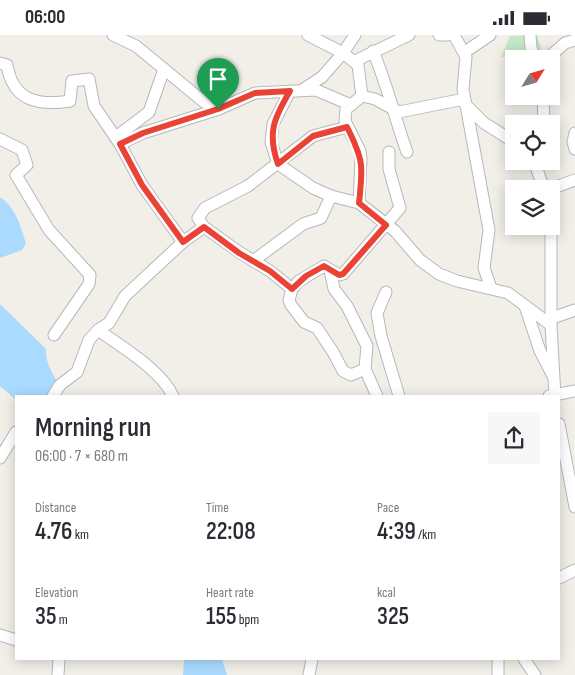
<!DOCTYPE html>
<html lang="en">
<head>
<meta charset="utf-8">
<style>
	body { margin:0; font-family:"Sofia Sans Condensed",sans-serif; background:#f7f7f7; color:#2b2b33; height:100vh; display:flex; flex-direction:column; font-size:19px; white-space:nowrap }
	* { box-sizing:border-box; margin:0 }
	p { font-size:16px; color:#7c7c81 }
	.icon { flex:none; width:28px; height:28px; fill:none; stroke:currentColor; stroke-width:2; stroke-linecap:round; stroke-linejoin:round }
	.map { position:relative; flex:1; overflow:hidden }
	.drawer { position:absolute; left:15px; top:360px; width:545px; height:265px; display:flex; flex-direction:column; background:#fff; border-radius:0px; box-shadow:0 2px 12px #0003 }
	.drawer>* { flex:none }
	.needle { width:32px; rotate:53deg }
	.tools { position:absolute; left:505px; top:15px; display:grid; gap:10px }
	.tools a { display:grid; place-items:center; width:55px; height:55px; border-radius:0px; background:#fff; box-shadow:0 2px 12px #0003; font-size:25px }
	.pin { position:absolute; display:grid; place-items:center; width:42px; height:42px; color:#fff; margin:-51px -21px; border-radius:50% 50% 50% 0; rotate:-45deg; box-shadow:0 0 5px #0007 }
	.pin .icon { rotate:45deg }
	.round { display:grid; place-items:center; flex:none; width:52px; height:52px; border-radius:0px; background:#f7f7f7 }
	.headline { display:flex; align-items:center; justify-content:space-between; height:85px; padding:0 20px }
	h1 { font-size:28px; font-weight:600; line-height:38px }
	.figures { display:grid; grid-template-columns:repeat(3,1fr); gap:8px; height:85px; padding:5px 20px }
	.figures div { display:grid; align-content:center }
	.figures b { font-size:25px; font-weight:600 }
	.figures small { font-size:14px; font-weight:400 }
	.figures p { font-size:14px }
	.status { display:flex; justify-content:space-between; align-items:center; height:35px; padding:0 25px; background:#fff; direction:ltr }
	.status svg { height:14px; fill:currentColor }
	.map>svg:first-child { display:block }
</style>
</head>
<body>
<div class="status"><b>06:00</b><svg viewBox="0 0 49 12"><path d="M0 12V9h3v3zM5 12V6h3v6zM10 12V3h3v9zM15 12V0h3v12zM26 1h20v11H26zM47 4h2v5h-2z"/></svg></div>
<div class="map">
<svg width="575" height="640" viewBox="0 0 575 640">
	<rect width="100%" height="100%" fill="#f1efe8"/>
	<!-- green -->
	<polygon fill="#c5e8c5" points="537,0 542,15 539,20 501,22 510,1"/>
	<!-- water -->
	<g fill="#aadaff">
		<path d="M0 162C16 173 20 190 26 208L22 215 0 223Z"/>
		<path d="M0 269 46 314C45 326 52 339 59 349L50 361H16V365L0 351Z"/>
		<polygon points="184,624 222,624 227,640 183,640"/>
	</g>
	<g fill="none" stroke-linecap="round" stroke-linejoin="round">
		<defs>
			<g id="minor">
				<polyline points="113,0 136,11 204,67 219,74"/>
				<polyline points="355,0 343,18 358,30 362,61"/>
				<polyline points="439,0 447,0"/>
				<polyline points="454,0 466,22 463,54 489,195 484,233 491,253"/>
				<polyline points="530,0 531,13 536,24"/>
				<path d="M373 16C387 49 395 84 407 117"/>
				<polyline points="465,17 490,0"/>
				<polyline points="547,24 565,8 575,5"/>
				<polyline points="355,26 409,0"/>
				<path d="M0 28 7 30C13 66 38 71 70 66L72 46 89 44 94 71 120 109 142 150 183 207"/>
				<polyline points="302,55 322,42 343,18 308,0"/>
				<polyline points="290,56 273,89 271,107 278,129 313,153 331,161 359,168 395,196 420,225 439,239 457,246 508,258 551,290"/>
				<polyline points="362,61 375,64 399,77 464,64"/>
				<polyline points="543,61 544,89"/>
				<polyline points="465,69 484,88 514,107"/>
				<polyline points="575,98 573,107 575,114"/>
				<polyline points="116,102 149,77 164,34"/>
				<polyline points="0,104 22,115 27,130 16,140 49,195 90,240 89,249 54,300"/>
				<polyline points="120,109 143,98 219,74 255,58 316,55 351,70"/>
				<polyline points="534,126 544,154"/>
				<polyline points="550,154 575,145"/>
				<polyline points="359,168 361,124 360,116 345,86 346,74 362,61"/>
				<polyline points="551,170 551,290 555,361"/>
				<polyline points="204,192 239,217 270,236 292,254 299,246 324,231 339,240 343,239 400,173 389,134 389,117"/>
				<polyline points="253,226 303,189 321,183 331,161"/>
				<polyline points="330,235 334,254 347,271 367,311 365,334 377,361"/>
				<polyline points="292,254 289,265 291,270 304,287 317,293 333,317 343,336 351,340 365,334"/>
				<polyline points="386,257 377,278 381,301 399,361"/>
				<polyline points="525,271 540,316 553,341"/>
				<polyline points="552,283 575,275"/>
				<path d="M98 295C122 312 161 335 173 361"/>
				<polyline points="53,361 60,350 77,337 89,305 98,295 109,288 125,261 183,207 204,192 198,183 205,173 248,151 313,101 347,92"/>
				<polyline points="549,361 575,356"/>
				<polyline points="559,389 575,472"/>
				<polyline points="0,423 16,397"/>
				<polyline points="559,543 575,535"/>
				<polyline points="0,600 16,605"/>
				<polyline points="524,624 535,640"/>
				<polyline points="58,640 59,624"/>
				<polyline points="309,640 312,624"/>
				<polyline points="498,640 498,624"/>
			</g>
		</defs>
		<!-- minor casing -->
		<use href="#minor" stroke="#b5b8bc" stroke-width="13"/>
		<!-- minor -->
		<use href="#minor" stroke="#fff" stroke-width="11"/>
	</g>
	<g fill="none" stroke-linecap="round" stroke-linejoin="round">
		<defs>
			<path id="route" d="M290 56C274 83 267 98 278 129L313 101 347 92C364 126 363 131 359 168L386 190 343 239 339 240 324 231 306 241 292 254 270 236 239 218 204 192 183 207 142 150 120 109 143 98 218 74 255 58Z"/>
		</defs>
		<!-- route casing -->
		<use href="#route" stroke="#fff" stroke-width="10"/>
		<!-- route -->
		<use href="#route" stroke="#ea4335" stroke-width="6"/>
	</g>
</svg>
<div class="tools">
<a><svg class="needle" viewBox="-14 -14 28 28"><path d="M0-13l5 13h-10z" fill="#e53935"/><path d="M0 13l5-13h-10z" fill="#7c7c81"/></svg></a>
<a><svg class="icon" aria-label="locate" viewBox="0 0 24 24"><circle cx="12" cy="12" r="6"/><path d="M12 2v4M12 18v4M2 12h4M18 12h4"/></svg></a>
<a><svg class="icon" aria-label="layers" viewBox="0 0 24 24"><path d="M12 4l9 5-9 5-9-5zM3 14l9 5 9-5"/></svg></a>
</div>
<div class="pin" style="left:218px;top:74px;background:#1e9e55"><svg class="icon" aria-label="arrive" viewBox="0 0 24 24"><path d="M6 21V4h12l-3 4 3 4H6"/></svg></div>
<section class="drawer">
<div class="headline"><div><h1>Morning run</h1><p>06:00 · 7 × 680 m</p></div><a class="round"><svg class="icon" aria-label="share" viewBox="0 0 24 24"><path d="M12 15V3M7 8l5-5 5 5M5 13v7h14v-7"/></svg></a></div>
<div class="figures">
<div><p>Distance</p><b>4.76<small> km</small></b></div>
<div><p>Time</p><b>22:08</b></div>
<div><p>Pace</p><b>4:39<small> /km</small></b></div>
</div>
<div class="figures">
<div><p>Elevation</p><b>35<small> m</small></b></div>
<div><p>Heart rate</p><b>155<small> bpm</small></b></div>
<div><p>kcal</p><b>325</b></div>
</div>
</section>
</div>
</body>
</html>
